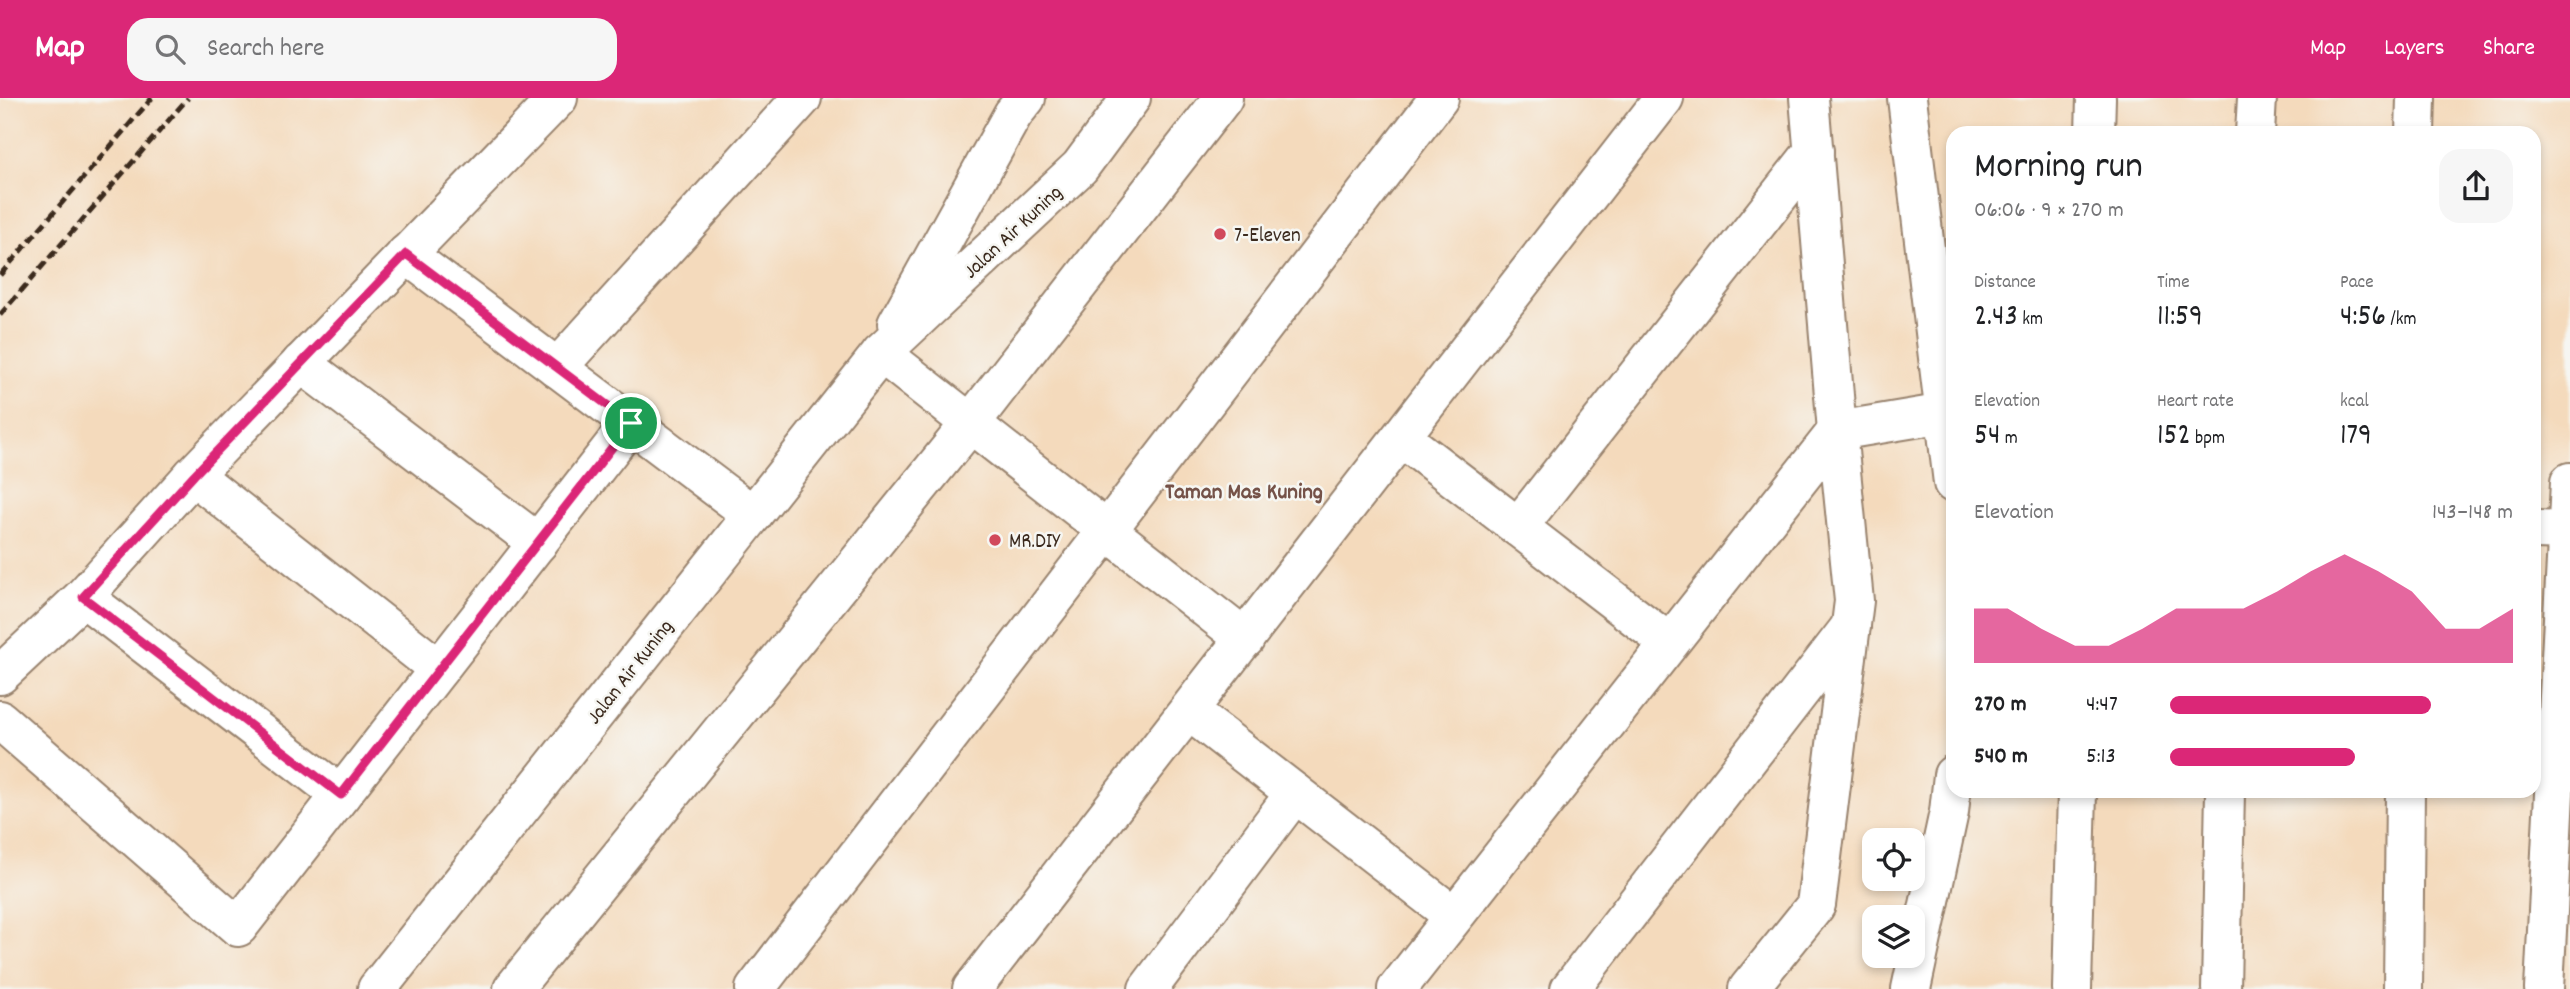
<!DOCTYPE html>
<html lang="en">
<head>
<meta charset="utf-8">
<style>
	body { margin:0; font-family:Dekko,sans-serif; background:#f6f6f6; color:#202124; height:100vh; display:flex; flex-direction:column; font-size:26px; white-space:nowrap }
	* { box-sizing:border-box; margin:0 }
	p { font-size:23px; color:#757577 }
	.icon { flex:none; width:38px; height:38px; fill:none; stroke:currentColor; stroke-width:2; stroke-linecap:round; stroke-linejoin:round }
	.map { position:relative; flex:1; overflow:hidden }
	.sheet { position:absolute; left:1946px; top:28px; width:595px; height:672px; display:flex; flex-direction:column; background:#fff; border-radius:21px; box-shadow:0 4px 10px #0003 }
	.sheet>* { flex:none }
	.controls { position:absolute; left:1862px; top:730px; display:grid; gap:14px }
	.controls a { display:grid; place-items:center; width:63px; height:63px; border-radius:14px; background:#fff; box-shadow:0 4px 10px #0003; font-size:35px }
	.pin { position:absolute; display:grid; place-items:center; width:60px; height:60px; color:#fff; margin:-30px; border:4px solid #fff; border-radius:50%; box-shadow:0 2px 7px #0007 }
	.round { display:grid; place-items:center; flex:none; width:74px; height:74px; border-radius:21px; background:#f6f6f6 }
	.summary { display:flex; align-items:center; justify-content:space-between; height:119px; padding:0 28px }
	h1 { font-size:38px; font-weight:600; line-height:52px }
	.metrics { display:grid; grid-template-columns:repeat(3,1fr); gap:10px; height:119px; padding:7px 28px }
	.metrics div { display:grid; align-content:center }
	.metrics b { font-size:30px; font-weight:600 }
	.metrics small { font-size:19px; font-weight:400 }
	.metrics p { font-size:19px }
	.chart { height:196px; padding:14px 28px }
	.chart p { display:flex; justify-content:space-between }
	.chart svg { width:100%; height:126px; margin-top:7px; fill:#db2777; opacity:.7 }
	ul { padding:0 28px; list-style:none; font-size:23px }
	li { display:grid; grid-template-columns:112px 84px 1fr; align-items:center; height:52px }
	li i { height:18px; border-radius:9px; background:#db2777 }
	header { display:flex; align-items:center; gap:42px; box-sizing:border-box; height:98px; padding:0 35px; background:#db2777; color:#fff }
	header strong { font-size:33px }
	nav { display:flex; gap:38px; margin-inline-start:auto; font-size:24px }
	.search { width:490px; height:63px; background:#f6f6f6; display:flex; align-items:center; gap:18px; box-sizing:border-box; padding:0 24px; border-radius:21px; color:#757577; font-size:26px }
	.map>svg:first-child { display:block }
</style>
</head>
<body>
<header>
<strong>Map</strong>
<div class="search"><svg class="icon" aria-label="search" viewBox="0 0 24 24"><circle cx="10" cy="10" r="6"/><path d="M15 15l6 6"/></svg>Search here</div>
<nav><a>Map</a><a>Layers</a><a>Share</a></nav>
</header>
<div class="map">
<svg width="2570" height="891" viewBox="0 0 2570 891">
	<rect width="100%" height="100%" fill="#f6f6f2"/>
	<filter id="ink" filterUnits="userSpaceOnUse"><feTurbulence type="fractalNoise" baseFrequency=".0143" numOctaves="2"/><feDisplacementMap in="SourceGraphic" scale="14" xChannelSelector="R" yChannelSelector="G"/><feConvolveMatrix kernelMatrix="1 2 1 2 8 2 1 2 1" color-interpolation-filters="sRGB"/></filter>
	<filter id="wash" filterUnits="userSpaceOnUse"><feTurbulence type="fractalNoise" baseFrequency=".00686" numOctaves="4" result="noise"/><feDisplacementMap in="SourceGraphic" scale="28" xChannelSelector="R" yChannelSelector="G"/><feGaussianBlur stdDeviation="1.57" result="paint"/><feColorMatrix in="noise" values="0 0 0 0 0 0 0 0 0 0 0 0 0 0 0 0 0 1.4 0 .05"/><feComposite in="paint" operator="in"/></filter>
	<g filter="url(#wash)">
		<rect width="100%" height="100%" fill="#f4dabc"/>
	</g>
	<g filter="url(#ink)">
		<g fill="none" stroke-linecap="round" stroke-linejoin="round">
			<defs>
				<g id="minor">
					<polyline points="1907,0 1953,385"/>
					<polyline points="2095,35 2096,0"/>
					<polyline points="2255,35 2257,0"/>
					<polyline points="2415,35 2416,0"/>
					<polyline points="406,156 753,417"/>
					<polyline points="881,255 1245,541"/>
					<polyline points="301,265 538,445"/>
					<polyline points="557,270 802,0"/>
					<polyline points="1402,340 1669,545"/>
					<polyline points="193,377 439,571"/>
					<polyline points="1518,429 1814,53"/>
					<polyline points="2534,432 2570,433"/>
					<polyline points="83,499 341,697"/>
					<polyline points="0,577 83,499 193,377 558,0"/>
					<polyline points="1189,613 1454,818"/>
					<polyline points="0,622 238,829 631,325"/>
					<polyline points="513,891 970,326 1223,0"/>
					<polyline points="755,891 1439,0"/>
					<polyline points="972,891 1664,0"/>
					<polyline points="1148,891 1295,695"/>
					<polyline points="1397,891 1837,333 1945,315"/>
					<polyline points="1570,891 1851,528"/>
					<polyline points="1748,891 1816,807 1854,503 1837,333 1809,0"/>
					<polyline points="1911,891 1949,714 1953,677"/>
					<polyline points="2072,891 2077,693"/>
					<polyline points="2221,891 2225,693"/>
					<polyline points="2403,891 2405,693"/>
					<polyline points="2544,891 2570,384"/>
				</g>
				<g id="major">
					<polyline points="897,226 1013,16 1026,0"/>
					<polyline points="377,891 881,255 1080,69 1131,0"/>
				</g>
			</defs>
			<!-- minor casing -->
			<use href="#minor" stroke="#98826d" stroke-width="42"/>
			<!-- major casing -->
			<use href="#major" stroke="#98826d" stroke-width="42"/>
			<!-- minor -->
			<use href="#minor" stroke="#fff" stroke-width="38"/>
			<!-- major -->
			<use href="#major" stroke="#fff" stroke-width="38"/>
			<!-- rail -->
			<g stroke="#3b2a1e" stroke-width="5" stroke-dasharray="10 5" stroke-linecap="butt">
				<polyline points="0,177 152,0"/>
				<polyline points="0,217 188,0"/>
			</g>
		</g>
	</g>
	<g fill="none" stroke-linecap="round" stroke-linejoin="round" filter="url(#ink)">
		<defs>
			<polygon id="route" points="406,156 631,325 341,697 83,499 194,377"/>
		</defs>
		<!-- route casing -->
		<use href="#route" stroke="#fff" stroke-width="14"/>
		<!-- route -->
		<use href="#route" stroke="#db2777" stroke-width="9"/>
	</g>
	<!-- markers -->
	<g fill="#d1495b" stroke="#f6f6f2" stroke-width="2.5">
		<circle cx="1220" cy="136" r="7"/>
		<circle cx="995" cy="442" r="7"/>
	</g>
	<g text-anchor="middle" stroke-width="5" stroke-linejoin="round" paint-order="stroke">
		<!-- street labels -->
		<g font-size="21" fill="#3b2a1e" stroke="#f6f6f2">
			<text transform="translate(1012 133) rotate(-43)" y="7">Jalan Air Kuning</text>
			<text transform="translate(629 573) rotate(-52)" y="7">Jalan Air Kuning</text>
		</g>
		<!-- poi labels -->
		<g font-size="21" fill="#3b2a1e" stroke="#f6f6f2" text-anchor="start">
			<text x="1234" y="143">7-Eleven</text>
			<text x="1009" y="449">MR.DIY</text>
		</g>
		<!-- neighbourhood labels -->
		<g font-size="23" font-weight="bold" fill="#755248" stroke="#f6f6f2">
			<text x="1244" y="400">Taman Mas Kuning</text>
		</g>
	</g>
</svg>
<div class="controls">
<a><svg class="icon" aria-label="locate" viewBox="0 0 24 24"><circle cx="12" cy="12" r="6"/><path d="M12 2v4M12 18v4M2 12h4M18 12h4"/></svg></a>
<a><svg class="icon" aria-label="layers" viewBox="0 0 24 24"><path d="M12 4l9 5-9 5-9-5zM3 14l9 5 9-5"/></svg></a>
</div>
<div class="pin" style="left:631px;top:325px;background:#1e9e55"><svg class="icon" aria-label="arrive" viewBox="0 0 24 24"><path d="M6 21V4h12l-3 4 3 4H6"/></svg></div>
<section class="sheet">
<div class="summary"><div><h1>Morning run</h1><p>06:06 · 9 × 270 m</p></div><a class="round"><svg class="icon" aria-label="share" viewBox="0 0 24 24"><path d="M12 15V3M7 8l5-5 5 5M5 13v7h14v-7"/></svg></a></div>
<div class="metrics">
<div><p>Distance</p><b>2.43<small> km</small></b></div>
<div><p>Time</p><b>11:59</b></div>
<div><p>Pace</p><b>4:56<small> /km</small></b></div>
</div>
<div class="metrics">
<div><p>Elevation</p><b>54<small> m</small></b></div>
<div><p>Heart rate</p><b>152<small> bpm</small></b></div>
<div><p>kcal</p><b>179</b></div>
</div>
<div class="chart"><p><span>Elevation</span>143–148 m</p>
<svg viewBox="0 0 160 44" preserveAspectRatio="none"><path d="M0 44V25L10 25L20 32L30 38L40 38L50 32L60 25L70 25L80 25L90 19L100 12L110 6L120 12L130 19L140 32L150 32L160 25V44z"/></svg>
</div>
<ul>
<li><b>270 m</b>4:47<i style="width:76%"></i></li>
<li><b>540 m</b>5:13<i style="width:54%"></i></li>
</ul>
</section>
</div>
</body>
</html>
